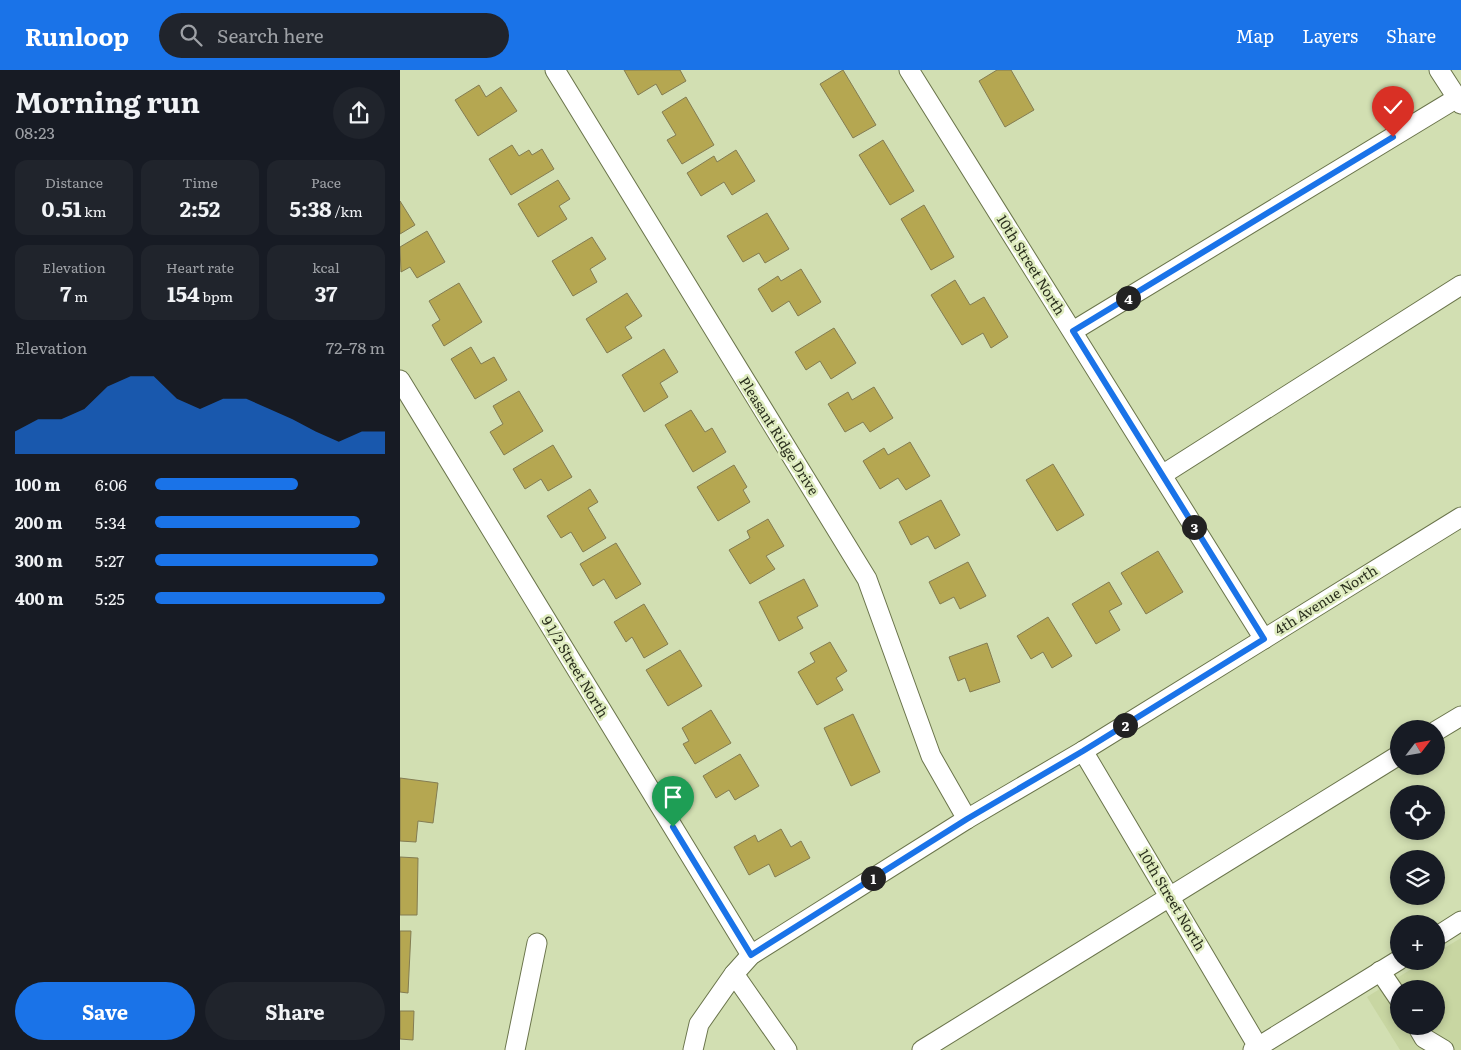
<!DOCTYPE html>
<html lang="en">
<head>
<meta charset="utf-8">
<style>
	body { margin:0; font-family:Literata,serif; background:#20242c; color:#f1f3f6; height:100vh; display:flex; flex-direction:column; font-size:19px; white-space:nowrap }
	* { box-sizing:border-box; margin:0 }
	p { font-size:16px; color:#9ea1a6 }
	.icon { flex:none; width:28px; height:28px; fill:none; stroke:currentColor; stroke-width:2; stroke-linecap:round; stroke-linejoin:round }
	.map { position:relative; flex:1; overflow:hidden }
	.panel { display:flex; flex-direction:column; background:#171b24; width:400px }
	.panel>* { flex:none }
	.needle { width:32px; rotate:59deg }
	.controls { position:absolute; left:990px; top:650px; display:grid; gap:10px }
	.controls a { display:grid; place-items:center; width:55px; height:55px; border-radius:50%; background:#171b24; box-shadow:0 2px 8px #0003; font-size:25px }
	.pin { position:absolute; display:grid; place-items:center; width:42px; height:42px; color:#fff; margin:-51px -21px; border-radius:50% 50% 50% 0; rotate:-45deg; box-shadow:0 0 5px #0007 }
	.pin .icon { rotate:45deg }
	.km { position:absolute; width:25px; height:25px; margin:-12px; border-radius:50%; background:#222; color:#fff; font-size:14px; line-height:25px; text-align:center }
	.round { display:grid; place-items:center; flex:none; width:52px; height:52px; border-radius:26px; background:#20242c }
	.summary { display:flex; align-items:center; justify-content:space-between; height:85px; padding:0 15px }
	h1 { font-size:28px; font-weight:700; line-height:38px }
	.figures { display:grid; grid-template-columns:repeat(3,1fr); gap:8px; height:85px; padding:5px 15px }
	.figures div { display:grid; align-content:center; border-radius:12px; background:#20242c; text-align:center }
	.figures b { font-size:21px; font-weight:700 }
	.figures small { font-size:14px; font-weight:400 }
	.figures p { font-size:14px }
	.chart { height:140px; padding:10px 15px }
	.chart p { display:flex; justify-content:space-between }
	.chart svg { width:100%; height:90px; margin-top:5px; fill:#1a73e8; opacity:.7 }
	.button { display:flex; gap:10px; margin-top:auto; padding:10px 15px }
	.button a { flex:1; height:58px; border-radius:30px; background:#1a73e8; color:#fff; font-size:20px; font-weight:700; line-height:58px; text-align:center }
	.button a+a { background:#20242c; color:#f1f3f6 }
	ul { padding:0 15px; list-style:none; font-size:16px }
	li { display:grid; grid-template-columns:80px 60px 1fr; align-items:center; height:38px }
	li i { height:12px; border-radius:6px; background:#1a73e8 }
	header { display:flex; align-items:center; gap:30px; box-sizing:border-box; height:70px; padding:0 25px; background:#1a73e8; color:#fff }
	header strong { font-size:24px }
	nav { display:flex; gap:28px; margin-inline-start:auto; font-size:18px }
	.search { width:350px; height:45px; background:#20242c; display:flex; align-items:center; gap:12px; box-sizing:border-box; padding:0 18px; border-radius:28px; color:#9ea1a6; font-size:19px }
	main { display:flex; flex:1; min-height:0 }
	.map>svg:first-child { display:block }
</style>
</head>
<body>
<header>
<strong>Runloop</strong>
<div class="search"><svg class="icon" aria-label="search" viewBox="0 0 24 24"><circle cx="10" cy="10" r="6"/><path d="M15 15l6 6"/></svg>Search here</div>
<nav><a>Map</a><a>Layers</a><a>Share</a></nav>
</header>
<main>
<section class="panel">
<div class="summary"><div><h1>Morning run</h1><p>08:23</p></div><a class="round"><svg class="icon" aria-label="share" viewBox="0 0 24 24"><path d="M12 15V3M7 8l5-5 5 5M5 13v7h14v-7"/></svg></a></div>
<div class="figures">
<div><p>Distance</p><b>0.51<small> km</small></b></div>
<div><p>Time</p><b>2:52</b></div>
<div><p>Pace</p><b>5:38<small> /km</small></b></div>
</div>
<div class="figures">
<div><p>Elevation</p><b>7<small> m</small></b></div>
<div><p>Heart rate</p><b>154<small> bpm</small></b></div>
<div><p>kcal</p><b>37</b></div>
</div>
<div class="chart"><p><span>Elevation</span>72–78 m</p>
<svg viewBox="0 0 160 44" preserveAspectRatio="none"><path d="M0 44V33L10 27L20 27L30 22L40 11L50 6L60 6L70 17L80 22L90 17L100 17L110 22L120 27L130 33L140 38L150 33L160 33V44z"/></svg>
</div>
<ul>
<li><b>100 m</b>6:06<i style="width:62%"></i></li>
<li><b>200 m</b>5:34<i style="width:89%"></i></li>
<li><b>300 m</b>5:27<i style="width:97%"></i></li>
<li><b>400 m</b>5:25<i style="width:100%"></i></li>
</ul>
<div class="button"><a>Save</a><a>Share</a></div>
</section>
<div class="map">
<svg width="1061" height="980" viewBox="0 0 1061 980">
	<rect width="100%" height="100%" fill="#d2dfb2"/>
	<!-- built -->
	<path fill="#c8d6a2" fill-rule="evenodd" d="M1061 868V980H1000L967 927 1024 891H1036V883ZM999 919H1036V956H999Z"/>
	<!-- building -->
	<g fill="#b5a751" stroke="#837c52">
		<polygon points="224,0 280,0 286,11 262,25 256,14 238,25"/>
		<polygon points="443,0 476,55 453,68 420,14"/>
		<polygon points="597,0 611,0 634,40 605,57 579,11"/>
		<polygon points="79,15 86,27 101,17 117,41 78,66 55,30"/>
		<polygon points="286,27 314,75 282,94 267,70 276,65 262,42"/>
		<polygon points="483,70 514,121 490,135 459,85"/>
		<polygon points="112,75 119,86 129,80 132,85 142,79 154,99 111,125 89,89"/>
		<polygon points="336,80 355,111 332,125 324,112 301,126 287,103 314,86 317,92"/>
		<polygon points="158,110 170,129 159,136 167,149 138,167 118,134"/>
		<polygon points="0,131 15,155 0,164"/>
		<polygon points="524,135 554,187 531,200 501,149"/>
		<polygon points="367,143 389,179 365,193 359,183 343,192 327,166"/>
		<polygon points="27,161 45,192 17,208 10,197 1,202 0,177"/>
		<polygon points="192,167 206,189 190,199 197,212 173,226 152,191"/>
		<polygon points="401,199 421,232 398,246 389,231 372,242 358,219 378,206 381,211"/>
		<polygon points="555,210 570,235 584,227 608,267 591,278 583,263 562,275 531,225"/>
		<polygon points="59,213 82,252 44,276 32,255 40,250 29,231"/>
		<polygon points="227,223 242,246 225,257 232,268 207,283 186,249"/>
		<polygon points="434,258 456,293 431,309 420,291 406,300 395,282"/>
		<polygon points="71,277 81,294 94,287 107,310 75,329 51,289"/>
		<polygon points="264,279 278,302 260,313 268,327 244,342 222,305"/>
		<polygon points="474,317 493,348 470,362 463,352 445,362 428,334 448,322 452,330"/>
		<polygon points="119,321 143,361 104,385 90,362 103,354 93,336"/>
		<polygon points="291,340 305,362 312,358 326,382 293,402 265,355"/>
		<polygon points="510,372 530,406 506,420 498,408 480,419 463,391 484,378 488,385"/>
		<polygon points="153,375 172,407 148,421 141,409 125,419 113,399"/>
		<polygon points="653,394 684,445 657,461 626,410"/>
		<polygon points="334,395 347,417 343,420 350,432 318,451 297,417"/>
		<polygon points="190,419 198,432 188,438 206,468 183,482 171,462 161,468 147,446"/>
		<polygon points="541,430 560,465 535,479 528,466 511,475 499,452"/>
		<polygon points="368,449 384,476 366,486 375,499 350,514 329,480 350,468 347,461"/>
		<polygon points="216,473 241,514 216,529 204,509 193,516 180,494"/>
		<polygon points="758,481 783,522 746,544 721,503"/>
		<polygon points="568,492 586,526 560,539 554,527 540,534 529,512"/>
		<polygon points="404,509 418,536 397,547 403,558 379,571 359,532"/>
		<polygon points="709,512 722,534 709,541 720,560 696,574 672,534"/>
		<polygon points="244,534 268,574 244,588 232,567 226,572 214,552"/>
		<polygon points="648,547 672,586 652,598 643,582 631,589 617,566"/>
		<polygon points="430,572 447,601 436,608 443,620 417,635 398,602 415,592 410,583"/>
		<polygon points="587,573 600,612 570,622 565,608 558,611 549,587"/>
		<polygon points="280,580 302,616 268,636 246,600"/>
		<polygon points="311,640 331,673 295,694 283,674 289,671 282,658"/>
		<polygon points="453,644 480,702 451,716 424,658"/>
		<polygon points="340,684 359,716 335,730 329,720 316,728 303,706"/>
		<polygon points="0,708 38,713 33,753 18,751 16,772 0,771"/>
		<polygon points="381,759 391,777 401,771 410,788 375,807 369,794 349,805 334,777 355,765 358,772"/>
		<polygon points="0,787 18,788 17,845 0,845"/>
		<polygon points="0,861 11,861 8,923 0,922"/>
		<polygon points="0,941 14,941 13,970 0,969"/>
	</g>
	<g fill="none" stroke-linecap="round" stroke-linejoin="round">
		<defs>
			<g id="minor">
				<polyline points="155,0 467,509 531,686 567,749"/>
				<polyline points="509,0 864,569"/>
				<polyline points="1039,0 1061,34"/>
				<polyline points="673,261 1057,28"/>
				<polyline points="0,310 351,885"/>
				<polyline points="762,405 1061,215"/>
				<polyline points="1036,661 1061,646"/>
				<polyline points="683,681 860,980"/>
				<polyline points="1036,867 1061,851"/>
				<polyline points="980,901 999,929"/>
				<polyline points="334,904 387,980"/>
				<polyline points="1017,956 1024,968 1044,980"/>
				<polyline points="115,980 137,873"/>
				<polyline points="293,980 299,954 334,904 351,885 567,749 683,681 1061,447"/>
				<polyline points="522,980 999,685"/>
				<polyline points="853,980 999,890"/>
			</g>
		</defs>
		<!-- minor casing -->
		<use href="#minor" stroke="#6a744b" stroke-width="21"/>
		<!-- minor -->
		<use href="#minor" stroke="#fff" stroke-width="19"/>
	</g>
	<g fill="none" stroke-linecap="round" stroke-linejoin="round">
		<defs>
			<polyline id="route" points="273,757 351,885 567,749 683,681 864,569 673,261 993,67"/>
		</defs>
		<!-- route casing -->
		<use href="#route" stroke="#fff" stroke-width="10"/>
		<!-- route -->
		<use href="#route" stroke="#1a73e8" stroke-width="6"/>
	</g>
	<g text-anchor="middle" stroke-width="5" stroke-linejoin="round" paint-order="stroke">
		<!-- street labels -->
		<g font-size="14" fill="#2b301e" stroke="#dfecbf">
			<text transform="translate(631 195) rotate(58)" y="5">10th Street North</text>
			<text transform="translate(379 366) rotate(58)" y="5">Pleasant Ridge Drive</text>
			<text transform="translate(926 530) rotate(-32)" y="5">4th Avenue North</text>
			<text transform="translate(175 597) rotate(59)" y="5">9 1/2 Street North</text>
			<text transform="translate(772 830) rotate(59)" y="5">10th Street North</text>
		</g>
	</g>
</svg>
<div class="controls">
<a><svg class="needle" viewBox="-14 -14 28 28"><path d="M0-13l5 13h-10z" fill="#e53935"/><path d="M0 13l5-13h-10z" fill="#9ea1a6"/></svg></a>
<a><svg class="icon" aria-label="locate" viewBox="0 0 24 24"><circle cx="12" cy="12" r="6"/><path d="M12 2v4M12 18v4M2 12h4M18 12h4"/></svg></a>
<a><svg class="icon" aria-label="layers" viewBox="0 0 24 24"><path d="M12 4l9 5-9 5-9-5zM3 14l9 5 9-5"/></svg></a>
<a>+</a>
<a>−</a>
</div>
<div class="pin" style="left:273px;top:757px;background:#1e9e55"><svg class="icon" aria-label="arrive" viewBox="0 0 24 24"><path d="M6 21V4h12l-3 4 3 4H6"/></svg></div>
<div class="pin" style="left:993px;top:67px;background:#d93025"><svg class="icon" aria-label="check" viewBox="0 0 24 24"><path d="M5 12l5 5 9-10"/></svg></div>
<b class="km" style="left:473px;top:808px">1</b>
<b class="km" style="left:725px;top:655px">2</b>
<b class="km" style="left:794px;top:457px">3</b>
<b class="km" style="left:728px;top:228px">4</b>
</div>
</main>
</body>
</html>
